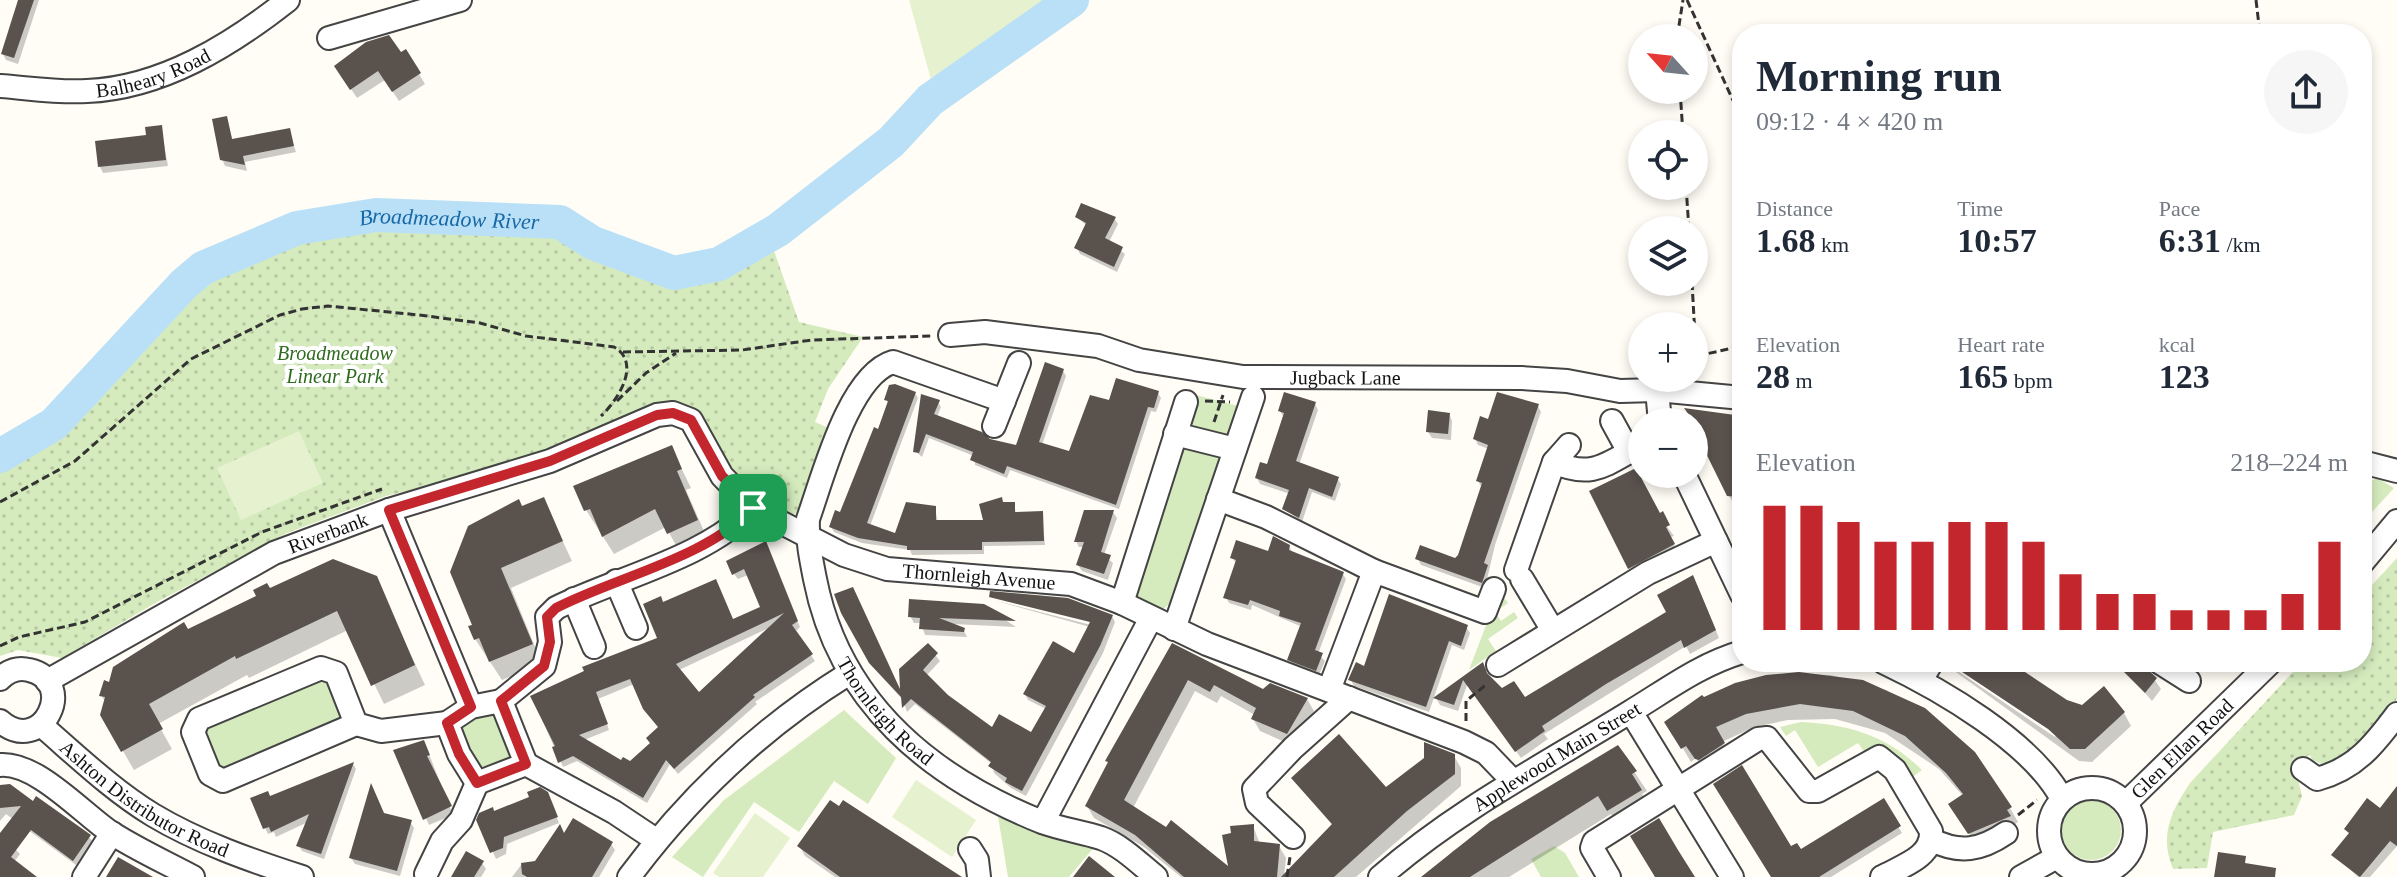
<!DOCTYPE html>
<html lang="en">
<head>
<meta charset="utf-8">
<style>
	body { margin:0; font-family:"Times New Roman",serif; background:#f6f6f7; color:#1f2937; height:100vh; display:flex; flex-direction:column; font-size:30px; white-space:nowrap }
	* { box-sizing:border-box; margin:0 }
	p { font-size:26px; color:#747a83 }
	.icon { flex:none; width:44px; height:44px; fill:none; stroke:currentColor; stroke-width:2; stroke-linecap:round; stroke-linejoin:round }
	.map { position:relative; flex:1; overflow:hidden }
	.sheet { position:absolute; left:1732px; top:24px; width:640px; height:648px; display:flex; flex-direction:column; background:#fff; border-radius:32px; box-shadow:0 4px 12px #0003 }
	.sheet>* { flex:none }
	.needle { width:52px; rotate:297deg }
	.fabs { position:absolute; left:1628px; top:24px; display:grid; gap:16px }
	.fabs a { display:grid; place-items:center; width:80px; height:80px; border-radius:50%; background:#fff; box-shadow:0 4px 12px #0003; font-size:40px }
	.pin { position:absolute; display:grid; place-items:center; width:68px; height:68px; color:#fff; margin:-34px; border-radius:16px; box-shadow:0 4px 12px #0006 }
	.round { display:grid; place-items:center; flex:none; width:84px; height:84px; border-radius:42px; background:#f6f6f7 }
	.overview { display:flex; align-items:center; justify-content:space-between; height:136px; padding:0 24px }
	h1 { font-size:44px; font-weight:700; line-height:60px }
	.metrics { display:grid; grid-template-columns:repeat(3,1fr); gap:12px; height:136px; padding:8px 24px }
	.metrics div { display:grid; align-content:center }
	.metrics b { font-size:34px; font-weight:700 }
	.metrics small { font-size:22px; font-weight:400 }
	.metrics p { font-size:22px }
	.chart { height:224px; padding:16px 24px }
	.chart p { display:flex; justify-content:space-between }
	.chart svg { width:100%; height:144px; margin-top:8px; stroke:#c4262e; stroke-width:6 }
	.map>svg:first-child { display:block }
</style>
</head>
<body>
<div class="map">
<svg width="2397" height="877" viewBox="0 0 2397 877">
	<defs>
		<pattern id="park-dots" width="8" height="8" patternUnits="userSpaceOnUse" patternTransform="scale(2)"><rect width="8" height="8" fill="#d5ebbd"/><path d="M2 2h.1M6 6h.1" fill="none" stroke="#b6c8a1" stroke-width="1.8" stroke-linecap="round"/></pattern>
	</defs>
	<rect width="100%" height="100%" fill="#fffdf5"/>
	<!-- grass -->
	<g fill="#d5ebbd">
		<polygon points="1196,395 1238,406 1227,435 1196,428 1191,422"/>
		<polygon points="1182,446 1217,455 1219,464 1173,601 1162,610 1139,600 1135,593 1183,455 1178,453"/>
		<polygon points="2377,478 2394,488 2362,523 2362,485"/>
		<polygon points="1499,591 1508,603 1495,612 1501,621 1514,612 1518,618 1488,639 1496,651 1469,670"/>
		<polygon points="317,676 327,678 344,714 342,722 219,769 200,729"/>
		<polygon points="844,710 896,758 868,804 834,781 799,832 754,802 703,877 672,857 724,800"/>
		<polygon points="495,711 510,757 484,769 477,769 458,726 461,720"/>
		<path d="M1801 722C1848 724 1888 736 1922 770L1911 778C1898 757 1891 747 1866 754L1858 743 1818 767 1795 730 1786 736 1780 727Z"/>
		<circle cx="2091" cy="830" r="30"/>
		<polygon points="998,816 1053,838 1095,846 1069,877 1008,877"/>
		<polygon points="1554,846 1565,853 1579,877 1541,877 1531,859"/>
	</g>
	<!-- park -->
	<g fill="url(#park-dots)">
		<path d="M376 215 560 222 593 243 674 273 759 255 773 248 799 322 863 337 828 389 815 422 833 430 802 509 790 517 745 490 687 407 664 402 486 472 386 496 287 533 157 602 62 658 18 650 0 656V456L54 424 184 284C238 240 309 226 376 215Z"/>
		<path d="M2397 558V698L2393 706 2347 757 2327 766 2312 760 2310 755 2293 759 2302 796 2294 815 2213 832 2207 868 2173 869C2159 835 2171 812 2190 783L2302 662H2362V596Z"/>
	</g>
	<!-- pitch -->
	<g fill="#e6f2cf">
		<polygon points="909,0 1051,0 933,87"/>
		<polygon points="299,431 323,483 241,520 217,468"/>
		<polygon points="916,780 976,820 952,857 892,817"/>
		<polygon points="755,813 790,838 763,877 719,877 713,873"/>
	</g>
	<!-- shadow -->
	<g fill="#0003" fill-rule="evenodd">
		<polygon points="21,0 39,0 18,64 6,60 3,54"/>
		<polygon points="336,66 419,74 425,84 399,101 385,80 357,98"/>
		<polygon points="226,118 233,141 289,131 296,152 245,162 247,171 225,166 222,159"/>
		<polygon points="161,127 168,166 103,173 100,167"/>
		<polygon points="1077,217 1114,218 1118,224 1109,242 1125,254 1117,272 1080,254 1077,248 1087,226"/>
		<polygon points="1063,371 1066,376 1042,445 1070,453 1158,393 1161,398 1156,412 1151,411 1119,509 1010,470 1007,478 975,465 974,456 929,438 922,457 915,451 938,402 941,407 937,417 989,441 1017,448"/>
		<polygon points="915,393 918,398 870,526 896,536 935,508 938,522 986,522 1004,504 1014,504 1016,514 1042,513 1045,545 984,546 984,554 912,555 910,550 862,543 834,532 831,527 841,514 879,431 889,405 886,399"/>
		<polygon points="1315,404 1318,410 1299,465 1337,478 1341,484 1335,501 1312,492 1302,522 1284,509 1290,494 1260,484 1257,478 1268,466 1283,416 1280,411"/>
		<polygon points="1538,406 1541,412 1495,545 1485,588 1421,565 1418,559 1456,560 1460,556 1482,488 1478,481 1489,449 1478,445 1475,439 1489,421"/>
		<polygon points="1687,411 1742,424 1742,515 1728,495"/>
		<polygon points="1449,414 1452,421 1451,440 1432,438 1428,432"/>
		<polygon points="671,447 691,488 686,490 707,538 679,551 666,527 614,554 586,510"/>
		<polygon points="543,499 572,561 511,588 542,664 502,680 475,639 474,626 522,508"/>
		<polygon points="1113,512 1117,518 1104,555 1113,563 1108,580 1082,571 1078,565 1084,547 1079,547 1076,541"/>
		<polygon points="1659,516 1674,536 1670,537 1679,555 1635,578 1629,568"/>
		<polygon points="1289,546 1292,552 1342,573 1346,579 1318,654 1325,661 1319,675 1293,665 1290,660 1302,627 1252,605 1251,610 1229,603 1226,597 1236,564 1232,557 1269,554"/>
		<path d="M768 550 800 627 795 632 815 661 755 702 757 704 678 774 670 764 647 803 577 761 563 767 532 697 660 639 663 604 733 621 763 609 748 575 738 579 734 574ZM771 627 698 695 679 670ZM634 684 660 728 652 744 630 763H621L584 740 609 730 598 699Z"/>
		<polygon points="375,578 425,685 384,704 348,630 249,678 247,675 158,724 172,749 134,770 102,715 106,703 101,695 111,684 187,632 269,591"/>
		<polygon points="1697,585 1719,638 1690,654 1686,646 1544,734 1548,739 1521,758 1467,685 1458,711 1440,705 1436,698 1483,665 1488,678 1502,691 1524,700 1668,613"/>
		<polygon points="993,600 1099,627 1112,616 1115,622 1103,653 1026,796 1011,788 994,773 992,764 915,704 907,712 903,700 875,669 903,697 928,646 940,661 926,676 947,696 993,730 1032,735 1046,709 1028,700 1025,694 1075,656 1090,627"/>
		<polygon points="984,606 1016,627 952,624 963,629 967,637 925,635 921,623 914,623 910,616"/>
		<polygon points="1466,627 1470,633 1464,650 1452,645 1429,712 1354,686 1351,680 1366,668"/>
		<polygon points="1173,646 1264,691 1307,699 1314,711 1294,746 1260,731 1253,719 1255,715 1221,696 1217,703 1195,691 1133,808 1230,871 1253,826 1260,844 1279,846 1286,858 1284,876 1333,826 1293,779 1386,790 1454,756 1461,768 1461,786 1356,877 1181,877 1144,847 1094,818 1087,806 1109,764 1107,761"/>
		<path d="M1942 662H2007L2066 702 2124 713 2131 726 2092 762 2079 761ZM1956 665 2057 733 2055 737 1956 670Z"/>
		<polygon points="2131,662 2157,662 2152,664 2151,675 2161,689 2152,701 2125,670"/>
		<polygon points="1799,674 1831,675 1886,690 1950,730 1973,753 2010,808 2018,822 2014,825 2017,831 1978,847 1959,818 1963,796 1939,769 1885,733 1835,719 1788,720 1754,727 1722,742 1731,758 1704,772 1696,758 1691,762 1667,722 1702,698"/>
		<polygon points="1618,747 1647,791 1642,794 1651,810 1620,829 1611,814 1509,877 1426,877 1454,850"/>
		<polygon points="427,749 453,815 429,825 396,751"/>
		<polygon points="353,764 356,769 324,859 302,851 298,845 308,822 276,837 274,832 268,834 252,800 270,799"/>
		<polygon points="0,787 89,837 93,842 76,865 6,814 0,821"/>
		<polygon points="2397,790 2397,846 2370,877 2358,877 2334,855 2350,835 2347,829 2381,811"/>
		<polygon points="550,800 559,823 507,844 506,854 496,859 479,820"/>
		<polygon points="1883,801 1902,833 1831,877 1773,877 1791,848 1800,852"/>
		<polygon points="384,815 410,822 414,828 400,876 355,864 351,858"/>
		<polygon points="0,833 20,854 14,862 35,877 0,877"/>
		<polygon points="564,836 611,844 615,850 599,877 512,877 521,865 536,863"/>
		<polygon points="800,847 954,877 835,877 805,856"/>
		<polygon points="482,863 486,869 481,877 453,877"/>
	</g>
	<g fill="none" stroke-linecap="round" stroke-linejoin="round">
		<!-- river -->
		<path stroke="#b9e0f7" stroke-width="34" id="s1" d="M0 456 54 424 184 284 203 268 297 228 376 215 560 222 593 243 674 273 719 264 778 230 891 142 930 100 1072 0"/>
	</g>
	<!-- building -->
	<g fill="#5a524d" fill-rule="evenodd">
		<polygon points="18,0 34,0 14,58 1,54"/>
		<polygon points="389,35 401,52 406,49 421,73 392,92 378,71 350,90 334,66 366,42"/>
		<polygon points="227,116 232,139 290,128 294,146 243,156 245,165 220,160 212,119"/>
		<polygon points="162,125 166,160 98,167 95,141 146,135 145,127"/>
		<polygon points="1081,203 1116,217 1105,238 1123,247 1114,267 1074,248 1086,223 1075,217"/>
		<polygon points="1045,362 1064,369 1039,442 1069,451 1090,395 1109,400 1116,378 1159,391 1154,408 1148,407 1116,505 1007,466 1004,474 970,460 973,452 926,434 919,453 913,452 921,394 940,400 934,414 982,432 990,439 1016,445"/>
		<polygon points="895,384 916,392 867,523 895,533 906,502 936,506 936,520 983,520 979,504 1002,497 1003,502 1015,502 1015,512 1043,511 1044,541 982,542 982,550 907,550 907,546 858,538 829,527 835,510 840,512 874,427 878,429 888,401 884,400 889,385"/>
		<polygon points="1284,392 1316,402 1296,461 1339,477 1332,497 1309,488 1299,518 1282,509 1289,490 1255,478 1260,462 1267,464 1284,413 1278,411"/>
		<polygon points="1497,392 1539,404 1484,563 1488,565 1482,583 1415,559 1420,545 1455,558 1458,555 1482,483 1476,481 1488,445 1473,439 1480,416 1488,419"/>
		<polygon points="1684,408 1735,415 1742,430 1742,497 1727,496 1694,429 1694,422"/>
		<polygon points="1428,410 1450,413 1448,434 1426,432"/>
		<polygon points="672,445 682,469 677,471 698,520 667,534 655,509 602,537 590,509 584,511 573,486"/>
		<polygon points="1636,468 1660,513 1663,511 1670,525 1666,527 1675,544 1628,569 1589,491"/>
		<polygon points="544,497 563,541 501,568 533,644 489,662 479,638 474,640 468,626 472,625 450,572 468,526 519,499 522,506"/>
		<polygon points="1084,510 1114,510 1101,552 1111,555 1104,574 1076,565 1084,542 1074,542"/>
		<polygon points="1273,536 1290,545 1289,550 1344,572 1315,650 1323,653 1316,671 1287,660 1301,623 1279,616 1280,611 1250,600 1248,605 1223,598 1236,560 1230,558 1236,540 1268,551"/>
		<path d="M766 541 798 621 792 625 813 654 753 695 755 697 674 769 666 760 643 798 573 756 558 763 552 747 555 746 530 696 584 671 582 667 657 638 643 604 661 596 663 602 716 579 733 619 760 607 744 569 732 575 726 561ZM784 613 699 692 676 664ZM630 679 643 709 658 727 646 738 650 743 630 761 623 757 621 760 579 735 608 724 596 692Z"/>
		<polygon points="333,559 377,576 415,665 371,686 337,611 236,659 235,656 149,704 163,729 121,752 100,715 105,697 99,696 104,680 109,682 113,667 184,622 188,629 256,596 253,590 267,583 270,588"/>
		<polygon points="1693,575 1716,630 1684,648 1681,640 1606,684 1542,726 1545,731 1515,752 1463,680 1454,705 1433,698 1483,662 1487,673 1502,688 1514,681 1525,697 1666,612 1657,595"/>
		<polygon points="853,587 900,689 899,669 928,643 938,653 923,670 948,695 992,727 999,714 1031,732 1046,706 1023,694 1053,641 1074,653 1090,622 989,597 990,591 1068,598 1113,615 1100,646 1022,791 1005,782 1007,778 988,766 991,762 911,699 902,708 901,697 869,663 841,613 834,594"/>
		<polygon points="1389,594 1468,625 1461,646 1449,641 1426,707 1348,680 1356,662 1364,666"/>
		<polygon points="909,599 984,604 1016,621 939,618 965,628 964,632 919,629 920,618 908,617"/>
		<polygon points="1172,643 1263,689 1270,683 1308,698 1287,734 1251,719 1256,708 1214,685 1210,692 1188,680 1124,800 1166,827 1171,820 1228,866 1222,835 1231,833 1230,826 1254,824 1254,841 1280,844 1277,877 1184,877 1135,835 1085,806 1108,762 1105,761"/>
		<polygon points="1947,662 2010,662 2067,700 2082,705 2104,686 2125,712 2085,749 2070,749 2048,729"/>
		<polygon points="2129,662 2145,662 2147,669 2157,678 2145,693 2122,670"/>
		<polygon points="1799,672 1863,680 1925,708 1975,752 2012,807 2007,810 2011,816 1968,834 1948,804 1963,794 1946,773 1905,736 1853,711 1800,704 1746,714 1716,727 1725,743 1699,760 1695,759 1686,746 1681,749 1664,722 1702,695 1704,697 1735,683 1766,675"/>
		<polygon points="1339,734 1386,787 1424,758 1424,742 1455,754 1455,774 1407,811 1334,877 1281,877 1332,824 1291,778"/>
		<polygon points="424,740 430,755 427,756 452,806 423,820 393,750"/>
		<polygon points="1618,745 1637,771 1632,774 1642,790 1607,811 1598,796 1470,877 1421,877 1490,822"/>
		<polygon points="354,762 321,854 296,846 309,814 271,832 269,827 263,829 250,798 268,791 270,796"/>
		<polygon points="1742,765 1791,846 1797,843 1801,849 1884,798 1901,826 1819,877 1771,877 1713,784"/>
		<polygon points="371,783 384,813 412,820 397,871 349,858"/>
		<polygon points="10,784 33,801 36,796 91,835 73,861 31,830 11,857 37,877 0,877 0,833 21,806 0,808 0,785"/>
		<polygon points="2397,786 2397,846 2390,841 2360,877 2331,855 2349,833 2344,829 2367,798 2380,808"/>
		<polygon points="540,787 548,792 558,817 504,837 503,848 490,853 476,820 479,813 493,807 494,811 529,797 527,792"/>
		<polygon points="830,800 839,806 843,800 962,877 840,877 797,846"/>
		<polygon points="573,818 613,842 592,877 527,877 522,874 521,863 535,861 560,824 564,833"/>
		<polygon points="1659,818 1678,850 1695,877 1655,877 1630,836"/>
		<polygon points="466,851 484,861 474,877 451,877"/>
		<polygon points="2218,852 2246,856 2245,863 2276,868 2275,877 2214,877"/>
		<polygon points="1089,856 1115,877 1073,877"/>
		<polygon points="118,857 153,877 106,877"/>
	</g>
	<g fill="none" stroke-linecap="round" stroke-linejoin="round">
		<defs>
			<g id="minor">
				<polyline points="329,38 460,0"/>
				<path id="s2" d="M0 86C28 88 59 93 87 91 162 88 231 45 288 0"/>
				<path id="s3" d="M950 335 985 332 1098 346 1139 360 1243 377 1521 378 1567 381 1620 391 1657 390 1742 398"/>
				<polyline points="1657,390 1660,422"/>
				<path id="s4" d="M1004 401 893 362C849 375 823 477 808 519 807 540 811 559 815 579 839 702 930 777 1042 822 1061 829 1082 832 1101 838 1121 845 1140 864 1156 877"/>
				<polyline points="1612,421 1629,452"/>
				<polyline points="994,426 1019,363"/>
				<polyline points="1175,434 1235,449"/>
				<path d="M1554 462C1593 480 1607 463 1642 445"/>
				<polyline points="2362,462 2397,471"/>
				<polyline points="1684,474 1742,595"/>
				<polyline points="1218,499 1266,517 1374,571"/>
				<polyline points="389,510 471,707"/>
				<polyline points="2362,563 2397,521"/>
				<polyline points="1516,570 1554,462 1569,445"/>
				<polyline points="1522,579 1552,629"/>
				<polyline points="616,581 636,628"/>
				<polyline points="574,599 594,647"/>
				<polyline points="1122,603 1186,402"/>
				<polyline points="1174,629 1253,397"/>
				<path d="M1883 662C1940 689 2032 742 2062 799"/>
				<polyline points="2159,662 2189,681"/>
				<polyline points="1498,665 1648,573 1716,541"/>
				<path d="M0 679C8 671 18 667 29 670 79 681 42 758 0 721"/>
				<polyline points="1921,680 1932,662"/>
				<path id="s5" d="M47 681 274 553 389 510 550 461 657 415 673 413 691 420 722 476 753 508 844 555 887 569 1071 584 1122 603 1207 644 1464 742 1486 753 1512 780"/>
				<polyline points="1329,690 1374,571 1485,612 1494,589"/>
				<path d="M501 701 544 666 550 642 547 617 556 608C616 578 707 558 753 508"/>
				<polygon points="501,701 526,764 477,783 459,754 447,723 471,707"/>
				<polyline points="1631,712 1732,877"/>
				<polyline points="356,724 336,673 321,668 199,719 193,732 210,774 223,781 356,724 381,731 447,723"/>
				<path id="s6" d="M41 725C77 756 112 790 153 815 198 842 252 861 302 877"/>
				<polyline points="526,764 614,812 656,840"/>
				<path d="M0 765C36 762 81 812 110 832 136 849 165 862 193 877"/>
				<path d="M2303 769 2317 779C2355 769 2374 745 2397 714"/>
				<circle cx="2092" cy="831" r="43"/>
				<path id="s7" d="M2126 803 2271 662"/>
				<polyline points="1043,822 1151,618"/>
				<polyline points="1293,837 1257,803 1254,789 1293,748 1349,698"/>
				<path d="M1932 840C1960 854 1981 850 2006 833"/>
				<polyline points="970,849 977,860 979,877"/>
				<polyline points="426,874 442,841 461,820 477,783"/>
				<polyline points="84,877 112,833"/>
				<path d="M629 877C690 795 761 728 848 674"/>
				<path id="s8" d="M1380 877C1457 810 1544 765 1630 712 1668 689 1699 665 1742 652"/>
				<path d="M1609 877 1592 848 1594 842 1758 739 1767 738 1809 791H1818L1879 757 1895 770 1931 831C1933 857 1902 866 1882 877"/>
				<polyline points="2021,877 2057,857"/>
			</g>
		</defs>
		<!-- minor casing -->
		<use href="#minor" stroke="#444" stroke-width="26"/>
		<!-- path -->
		<g stroke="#333" stroke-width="3" stroke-dasharray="8 4" stroke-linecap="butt">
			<polyline points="1687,0 1742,120"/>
			<polyline points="2256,0 2260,34"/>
			<polyline points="1677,38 1683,0"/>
			<polyline points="1680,90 1683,134"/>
			<polyline points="1686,186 1689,230"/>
			<polyline points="1692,282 1697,373"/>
			<polyline points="623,352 742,350 812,340 931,336"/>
			<polyline points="1697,356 1742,346"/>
			<polyline points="617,401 646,373 676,353"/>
			<polyline points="1205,401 1230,402"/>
			<polyline points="1214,422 1223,395"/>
			<path d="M0 502 75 461 191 359 280 315 302 309 328 306 419 315 480 323 526 336 614 347C642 363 618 400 601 416"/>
			<polyline points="0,646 19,637 85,622 262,532 382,489"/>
			<polyline points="1466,721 1466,701 1487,684"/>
			<polyline points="2018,815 2037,800"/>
			<polyline points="1287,877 1290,857"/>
		</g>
		<!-- minor -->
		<use href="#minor" stroke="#fff" stroke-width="22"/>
	</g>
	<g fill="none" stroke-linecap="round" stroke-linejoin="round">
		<defs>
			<path id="route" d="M673 413 691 420 722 476 753 508C707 558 616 577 556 608L547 617 550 642 544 666 501 701 526 764 477 783 459 754 447 723 471 707 389 510 550 461 657 415Z"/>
		</defs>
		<!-- route casing -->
		<use href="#route" stroke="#fff" stroke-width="16"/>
		<!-- route -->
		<use href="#route" stroke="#c4262e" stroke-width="10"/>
	</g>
	<g text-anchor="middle" stroke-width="8" stroke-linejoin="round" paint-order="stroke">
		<!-- street labels -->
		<g font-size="20" fill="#111" stroke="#fff">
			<text dy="7" stroke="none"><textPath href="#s2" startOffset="156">Balheary Road</textPath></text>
			<text dy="7" stroke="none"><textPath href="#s3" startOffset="400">Jugback Lane</textPath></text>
			<text dy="7" stroke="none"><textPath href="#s5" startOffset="318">Riverbank</textPath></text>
			<text dy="7" stroke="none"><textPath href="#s5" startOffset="1052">Thornleigh Avenue</textPath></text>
			<text dy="7" stroke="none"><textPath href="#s4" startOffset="514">Thornleigh Road</textPath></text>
			<text dy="7" stroke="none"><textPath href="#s7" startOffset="78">Glen Ellan Road</textPath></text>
			<text dy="7" stroke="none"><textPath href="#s8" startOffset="214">Applewood Main Street</textPath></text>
			<text dy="7" stroke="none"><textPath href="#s6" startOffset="128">Ashton Distributor Road</textPath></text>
		</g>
		<!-- park labels -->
		<g font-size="20" font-style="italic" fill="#2f6b1f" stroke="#fff">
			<text x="335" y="360">Broadmeadow<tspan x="335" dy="23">Linear Park</tspan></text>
		</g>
		<!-- water labels -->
		<g font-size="22" font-style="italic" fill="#1768a6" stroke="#fff">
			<text dy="8" stroke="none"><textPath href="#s1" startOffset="534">Broadmeadow River</textPath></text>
		</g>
	</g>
</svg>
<div class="fabs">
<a><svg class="needle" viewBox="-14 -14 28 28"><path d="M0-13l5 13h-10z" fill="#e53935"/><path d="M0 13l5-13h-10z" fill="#747a83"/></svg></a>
<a><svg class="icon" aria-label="locate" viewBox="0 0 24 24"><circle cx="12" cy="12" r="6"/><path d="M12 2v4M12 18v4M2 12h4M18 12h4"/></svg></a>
<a><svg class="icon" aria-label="layers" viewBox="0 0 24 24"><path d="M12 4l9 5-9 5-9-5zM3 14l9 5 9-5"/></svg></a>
<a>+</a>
<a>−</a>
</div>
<div class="pin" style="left:753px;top:508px;background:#1e9e55"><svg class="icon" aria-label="arrive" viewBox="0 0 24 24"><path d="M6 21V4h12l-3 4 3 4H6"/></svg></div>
<section class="sheet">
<div class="overview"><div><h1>Morning run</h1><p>09:12 · 4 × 420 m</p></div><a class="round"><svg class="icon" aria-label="share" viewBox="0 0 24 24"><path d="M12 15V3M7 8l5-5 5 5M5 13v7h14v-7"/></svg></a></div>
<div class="metrics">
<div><p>Distance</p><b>1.68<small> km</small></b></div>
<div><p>Time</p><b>10:57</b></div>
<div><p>Pace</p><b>6:31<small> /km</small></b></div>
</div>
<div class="metrics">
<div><p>Elevation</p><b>28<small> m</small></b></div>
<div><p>Heart rate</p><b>165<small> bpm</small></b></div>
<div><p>kcal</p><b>123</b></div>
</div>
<div class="chart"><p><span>Elevation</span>218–224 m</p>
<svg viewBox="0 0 160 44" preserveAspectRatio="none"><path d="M5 44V6M15 44V6M25 44V11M35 44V17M45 44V17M55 44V11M65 44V11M75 44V17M85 44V27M95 44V33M105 44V33M115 44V38M125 44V38M135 44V38M145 44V33M155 44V17"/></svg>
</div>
</section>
</div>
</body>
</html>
